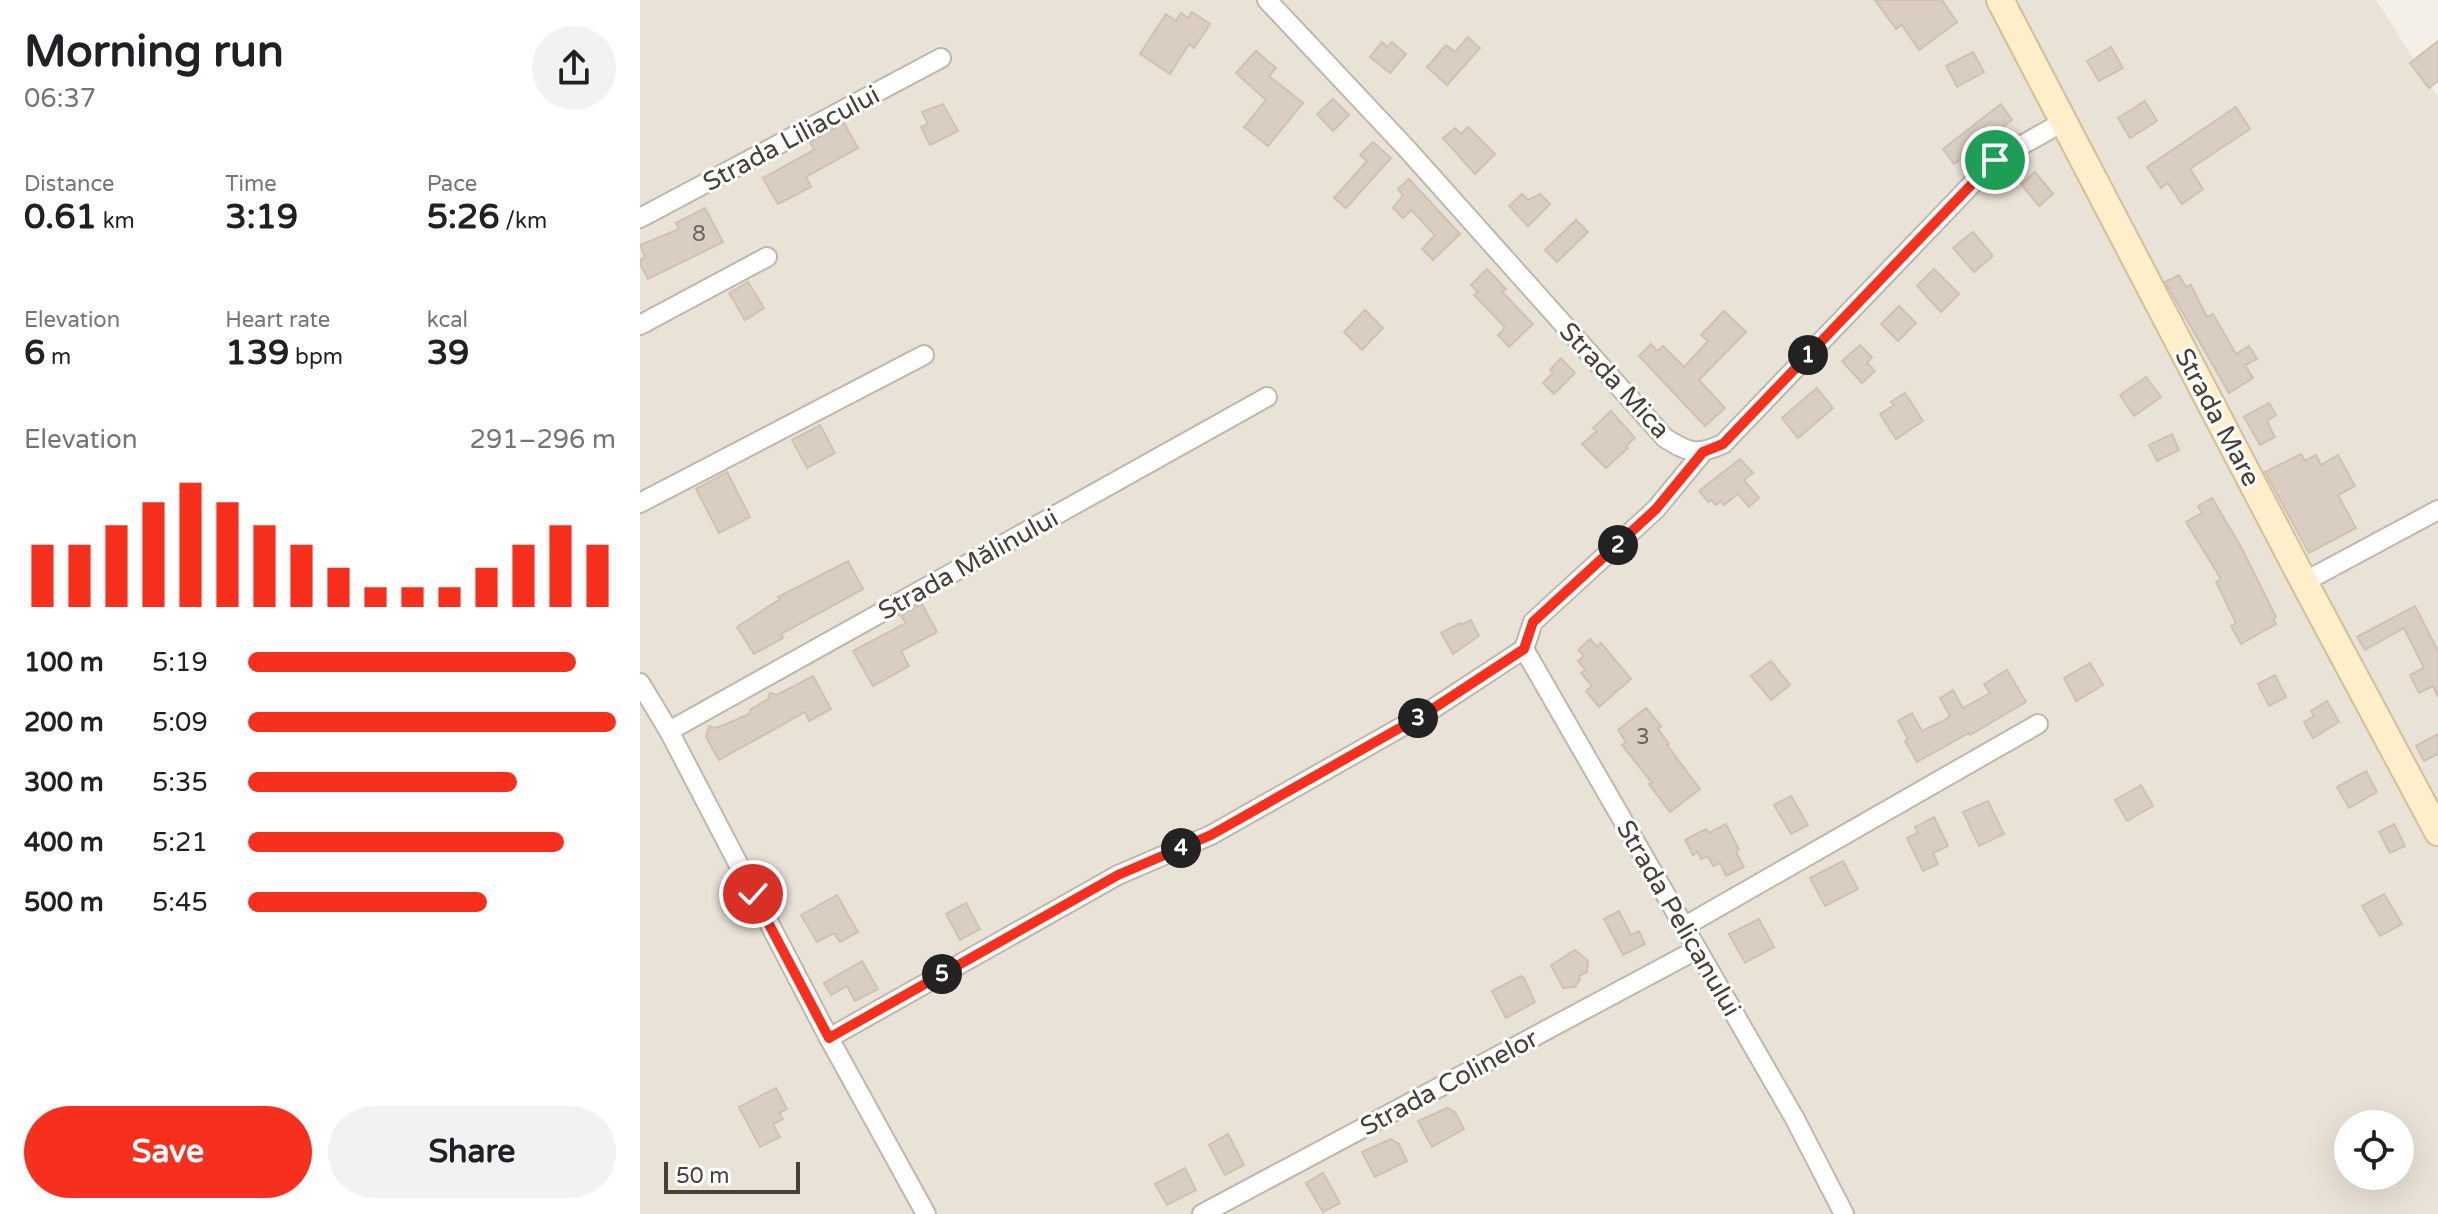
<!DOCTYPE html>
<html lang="en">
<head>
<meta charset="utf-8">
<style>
	body { margin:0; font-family:"Varela Round",sans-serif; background:#f2f2f2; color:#202124; height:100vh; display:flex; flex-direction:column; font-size:30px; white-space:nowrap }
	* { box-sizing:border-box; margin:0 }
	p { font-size:26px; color:#757577 }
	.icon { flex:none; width:44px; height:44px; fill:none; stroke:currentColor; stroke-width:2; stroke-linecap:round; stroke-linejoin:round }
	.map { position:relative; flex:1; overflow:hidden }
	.drawer { display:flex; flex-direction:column; background:#fff; width:640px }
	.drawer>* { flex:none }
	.fabs { position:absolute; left:1694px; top:1110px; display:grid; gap:16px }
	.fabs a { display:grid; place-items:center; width:80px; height:80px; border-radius:50%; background:#fff; box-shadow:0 8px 32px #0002; font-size:40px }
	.scale { position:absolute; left:24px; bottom:20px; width:136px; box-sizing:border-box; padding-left:8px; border:4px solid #484037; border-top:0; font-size:22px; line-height:28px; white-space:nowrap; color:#484037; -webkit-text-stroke:6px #fff; paint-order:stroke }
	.pin { position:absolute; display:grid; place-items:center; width:68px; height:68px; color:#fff; margin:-34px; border:4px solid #fff; border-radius:50%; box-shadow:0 2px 8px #0007 }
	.km { position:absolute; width:40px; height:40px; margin:-20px; border-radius:50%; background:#222; color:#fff; font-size:22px; line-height:40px; text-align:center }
	.round { display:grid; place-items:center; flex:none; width:84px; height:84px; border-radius:42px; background:#f2f2f2 }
	.summary { display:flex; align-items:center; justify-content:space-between; height:136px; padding:0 24px }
	h1 { font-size:44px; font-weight:700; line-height:60px }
	.figures { display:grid; grid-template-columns:repeat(3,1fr); gap:12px; height:136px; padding:8px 24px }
	.figures div { display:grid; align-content:center }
	.figures b { font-size:34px; font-weight:700 }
	.figures small { font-size:22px; font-weight:400 }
	.figures p { font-size:22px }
	.chart { height:224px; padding:16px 24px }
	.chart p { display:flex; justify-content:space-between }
	.chart svg { width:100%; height:144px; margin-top:8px; stroke:#f7301d; stroke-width:6 }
	.action { display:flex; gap:16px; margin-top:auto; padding:16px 24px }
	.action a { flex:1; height:92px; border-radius:48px; background:#f7301d; color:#fff; font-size:32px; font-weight:700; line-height:92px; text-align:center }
	.action a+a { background:#f2f2f2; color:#202124 }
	ul { padding:0 24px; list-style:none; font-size:26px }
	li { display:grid; grid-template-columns:128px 96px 1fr; align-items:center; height:60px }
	li i { height:20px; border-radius:10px; background:#f7301d }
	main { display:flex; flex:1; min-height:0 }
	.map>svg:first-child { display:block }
</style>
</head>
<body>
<main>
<section class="drawer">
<div class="summary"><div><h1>Morning run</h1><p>06:37</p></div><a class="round"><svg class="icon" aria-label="share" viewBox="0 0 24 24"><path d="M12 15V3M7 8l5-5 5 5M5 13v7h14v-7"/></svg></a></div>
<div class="figures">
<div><p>Distance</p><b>0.61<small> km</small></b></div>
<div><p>Time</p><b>3:19</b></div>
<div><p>Pace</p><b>5:26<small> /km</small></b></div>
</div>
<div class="figures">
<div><p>Elevation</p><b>6<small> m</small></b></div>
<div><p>Heart rate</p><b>139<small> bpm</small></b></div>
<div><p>kcal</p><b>39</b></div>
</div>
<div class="chart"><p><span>Elevation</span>291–296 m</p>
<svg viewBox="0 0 160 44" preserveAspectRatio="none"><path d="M5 44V25M15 44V25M25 44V19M35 44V12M45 44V6M55 44V12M65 44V19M75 44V25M85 44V32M95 44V38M105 44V38M115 44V38M125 44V32M135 44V25M145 44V19M155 44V25"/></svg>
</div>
<ul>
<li><b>100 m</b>5:19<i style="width:89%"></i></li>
<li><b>200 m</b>5:09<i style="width:100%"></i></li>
<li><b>300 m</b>5:35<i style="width:73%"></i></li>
<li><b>400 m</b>5:21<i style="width:86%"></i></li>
<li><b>500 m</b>5:45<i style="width:65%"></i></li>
</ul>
<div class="action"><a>Save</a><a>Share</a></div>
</section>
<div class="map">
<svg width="1798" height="1214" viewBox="0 0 1798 1214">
	<rect width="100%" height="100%" fill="#f4f0e9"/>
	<!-- residential -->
	<path fill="#e8e2d7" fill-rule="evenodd" d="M0 0H1736L1798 97V1214H0ZM1708 1124H1760V1176H1708Z"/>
	<!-- building -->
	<g fill="#d9cec1" stroke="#d0c2b2" stroke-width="2">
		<polygon points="1235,0 1302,0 1317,22 1279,50 1262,25 1256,29"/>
		<polygon points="552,12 570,24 554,48 549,44 530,74 500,54 526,14 536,21 541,13 548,18"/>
		<polygon points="828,37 840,48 807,85 787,67 806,45 815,52"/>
		<polygon points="1798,41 1798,81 1789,88 1770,63"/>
		<polygon points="742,42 747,47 752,42 766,54 750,73 730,57"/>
		<polygon points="1471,47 1483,68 1459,81 1447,61"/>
		<polygon points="616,51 636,68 629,76 663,103 628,146 604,127 626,100 596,73"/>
		<polygon points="1333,52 1344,72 1317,87 1306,66"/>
		<polygon points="693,99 709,115 693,131 677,114"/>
		<polygon points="1505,101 1517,121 1490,138 1478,118"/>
		<polygon points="303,104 318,131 290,145 281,127 288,124 282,112"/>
		<polygon points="1361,104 1372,120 1314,164 1303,149"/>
		<polygon points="1596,107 1610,129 1550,169 1563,189 1542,204 1528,183 1521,188 1507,167"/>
		<polygon points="204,123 218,148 166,177 171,187 138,204 123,178 174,150 170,142"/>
		<polygon points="828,127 855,154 835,174 803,138 815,128 821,134"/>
		<polygon points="733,142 751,158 706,208 694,198 727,161 720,155"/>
		<polygon points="1395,172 1413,194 1399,206 1381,184"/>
		<polygon points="769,179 820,234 793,260 782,249 795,235 771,210 763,218 753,208 763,195 758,189"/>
		<polygon points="882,194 888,200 900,194 910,204 888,226 869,206"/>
		<polygon points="65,208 83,242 8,279 0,264 0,260 5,257 0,245 39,229 36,223"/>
		<polygon points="936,220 948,232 917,262 905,250"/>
		<polygon points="1333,232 1353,256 1334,272 1313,248"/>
		<polygon points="847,269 866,289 862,292 893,324 869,347 858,335 864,329 864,326 834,295 838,292 831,285"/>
		<polygon points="1294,269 1319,294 1301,312 1277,286"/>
		<polygon points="1539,275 1546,287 1551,285 1567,317 1573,314 1596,354 1609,346 1617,359 1605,365 1613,378 1589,393 1525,282"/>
		<polygon points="108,282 124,308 105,320 89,293"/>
		<polygon points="1259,306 1276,323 1258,341 1241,324"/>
		<polygon points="725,310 743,328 722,350 704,332"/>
		<polygon points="1084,311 1106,332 1059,380 1085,408 1065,426 999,356 1011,344 1017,351 1023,346 1044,367 1068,341 1061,335"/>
		<polygon points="1220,345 1232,357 1227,363 1235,371 1222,383 1202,361"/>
		<polygon points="921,358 935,373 914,394 903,383 913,373 910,370"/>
		<polygon points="1506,377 1521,397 1494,416 1480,395"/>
		<polygon points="1177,388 1193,408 1158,438 1142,418"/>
		<polygon points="1265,393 1283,421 1256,439 1240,414 1254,405 1251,402"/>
		<polygon points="1629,403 1636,415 1627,421 1635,437 1620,445 1604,417"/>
		<polygon points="971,411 995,438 986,446 988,448 966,468 942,444 957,431 953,428"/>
		<polygon points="180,425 195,453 167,468 152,440"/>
		<polygon points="1532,434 1539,450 1517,461 1509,445"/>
		<polygon points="1661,454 1665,461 1676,455 1681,465 1698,455 1715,486 1698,495 1716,528 1669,553 1625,472"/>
		<polygon points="1100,459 1113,473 1104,480 1119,498 1109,507 1098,494 1084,505 1081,501 1076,505 1071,500 1068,502 1059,491"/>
		<polygon points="87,472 110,517 79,533 56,489"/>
		<polygon points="1572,498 1601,547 1636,617 1633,619 1636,624 1601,644 1591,626 1596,623 1576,582 1581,579 1546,522 1562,513 1558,506"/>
		<polygon points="208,561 223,589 141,634 143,638 114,654 97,627 140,599 138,597"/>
		<polygon points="282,604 297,632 261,651 269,666 233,686 213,651 266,623 261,616"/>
		<polygon points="1775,606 1798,651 1798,697 1793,686 1779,693 1770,675 1784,668 1764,628 1725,650 1717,637"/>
		<polygon points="831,620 839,636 813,654 801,633 820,623 821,625"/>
		<polygon points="950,639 957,647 961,643 991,679 959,707 946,691 952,686 941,673 945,670 938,661 944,656 938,650"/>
		<polygon points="1131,661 1150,685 1131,700 1111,676"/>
		<polygon points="1450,663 1463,685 1436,701 1424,678"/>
		<polygon points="1367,670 1386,702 1330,735 1329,733 1277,762 1265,741 1268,739 1258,721 1272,713 1282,731 1307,719 1310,716 1300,698 1313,690 1323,708 1350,693 1344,684"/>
		<polygon points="1635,675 1646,697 1629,706 1618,684"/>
		<polygon points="173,676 191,709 169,721 165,712 79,760 66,737 69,726 75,728 84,725 109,714 110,710 128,699 130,693 137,695"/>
		<polygon points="1687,701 1699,722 1673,738 1664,722 1674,716 1671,711"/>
		<polygon points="1006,708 1021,726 1018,729 1029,744 1027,745 1060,789 1030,812 1009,784 1012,783 982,745 986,742 978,730"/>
		<polygon points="1798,734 1798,754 1784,761 1776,746"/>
		<polygon points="1726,771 1737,792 1709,808 1697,787"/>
		<polygon points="1501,785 1513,806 1487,821 1475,800"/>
		<polygon points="1151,796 1168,825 1151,834 1134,805"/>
		<polygon points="1348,801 1364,834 1339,846 1323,812"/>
		<polygon points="1294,817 1308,846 1293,853 1298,864 1283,871 1267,838 1278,833 1275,827"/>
		<polygon points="1086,824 1099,850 1096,852 1104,867 1086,876 1080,863 1073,866 1068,856 1061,859 1058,852 1053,855 1045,840 1066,829 1069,833"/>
		<polygon points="1754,824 1765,846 1750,853 1739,832"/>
		<polygon points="1203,861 1218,889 1185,906 1170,878"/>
		<polygon points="1744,894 1762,924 1740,936 1722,906"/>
		<polygon points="197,895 218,932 200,942 194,933 177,942 161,915"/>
		<polygon points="326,903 340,929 320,940 306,914"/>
		<polygon points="979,911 991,935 999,931 1005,944 983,955 964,919"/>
		<polygon points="1119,919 1134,947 1105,963 1089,934"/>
		<polygon points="935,950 948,961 947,972 939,976 940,979 935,987 923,988 911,965"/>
		<polygon points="222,961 238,989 215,1001 207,986 191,995 184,983"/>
		<polygon points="881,976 884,978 895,1002 866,1018 852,991"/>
		<polygon points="136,1088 147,1109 139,1113 143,1119 133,1124 140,1137 120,1147 99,1107"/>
		<polygon points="807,1108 815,1112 824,1129 792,1147 778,1121"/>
		<polygon points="588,1134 604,1165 585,1175 569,1145"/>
		<polygon points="751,1139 759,1144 767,1161 735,1177 722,1152"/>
		<polygon points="545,1168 556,1190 527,1205 515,1184"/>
		<polygon points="683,1173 700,1203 683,1212 666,1183"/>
	</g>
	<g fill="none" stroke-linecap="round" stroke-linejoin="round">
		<defs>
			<g id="street">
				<path d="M627 0 768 150 1025 438C1049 453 1056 456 1083 444L1355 160 1423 122"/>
				<polyline points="0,218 301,58"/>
				<polyline points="0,325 127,257"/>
				<polyline points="1063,452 1016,509 893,622 884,649 1155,1119 1204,1214"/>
				<polyline points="0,503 284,355"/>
				<polyline points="1664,582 1798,510"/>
				<polyline points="0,683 29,731 189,1038 286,1214"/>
				<polyline points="29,731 627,397"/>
				<polyline points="1045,926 1398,724"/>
				<polyline points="189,1038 478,875 571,835 788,712 884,649"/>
				<polyline points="562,1214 1056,950"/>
			</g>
			<polyline id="secondary" points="1360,0 1664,582 1798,832"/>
		</defs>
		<!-- street casing -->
		<use href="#street" stroke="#c0b7ab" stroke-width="22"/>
		<!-- secondary casing -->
		<use href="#secondary" stroke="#d3c099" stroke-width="30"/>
		<!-- street -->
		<use href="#street" stroke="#fff" stroke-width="18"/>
		<!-- secondary -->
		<use href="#secondary" stroke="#feeec9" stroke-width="26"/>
	</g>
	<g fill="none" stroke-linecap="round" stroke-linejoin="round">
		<defs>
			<polyline id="route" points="113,894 189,1038 478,875 571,835 788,712 884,649 893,622 1016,509 1063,452 1083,444 1355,160"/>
		</defs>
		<!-- route casing -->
		<use href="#route" stroke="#fff" stroke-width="16"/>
		<!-- route -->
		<use href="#route" stroke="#f7301d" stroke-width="10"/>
	</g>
	<g text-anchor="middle" stroke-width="6" stroke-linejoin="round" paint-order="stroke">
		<!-- number labels -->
		<g font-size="22" fill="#6c645a">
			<text x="59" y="241">8</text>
			<text x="1003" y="744">3</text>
		</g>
		<!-- street labels -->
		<g font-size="26" fill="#484037" stroke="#fff">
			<text transform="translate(151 138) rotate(-28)" y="9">Strada Liliacului</text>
			<text transform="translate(975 380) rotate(47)" y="9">Strada Mica</text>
			<text transform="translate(1578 417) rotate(62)" y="9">Strada Mare</text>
			<text transform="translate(328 564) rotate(-29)" y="9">Strada Mălinului</text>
			<text transform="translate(1039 918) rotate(60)" y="9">Strada Pelicanului</text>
			<text transform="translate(809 1082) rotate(-28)" y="9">Strada Colinelor</text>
		</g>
	</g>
</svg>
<div class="fabs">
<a><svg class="icon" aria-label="locate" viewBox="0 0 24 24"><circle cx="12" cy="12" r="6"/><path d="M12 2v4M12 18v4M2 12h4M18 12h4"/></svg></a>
</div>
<div class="scale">50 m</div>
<div class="pin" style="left:1355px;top:160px;background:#1e9e55"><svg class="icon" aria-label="arrive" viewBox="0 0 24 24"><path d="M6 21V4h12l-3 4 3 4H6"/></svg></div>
<div class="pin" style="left:113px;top:894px;background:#d93025"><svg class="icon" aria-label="check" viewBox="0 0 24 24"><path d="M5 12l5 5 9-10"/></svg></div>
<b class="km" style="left:1168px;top:355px">1</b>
<b class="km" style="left:978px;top:545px">2</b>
<b class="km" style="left:778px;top:718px">3</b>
<b class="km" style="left:541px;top:848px">4</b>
<b class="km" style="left:302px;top:974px">5</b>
</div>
</main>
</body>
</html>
